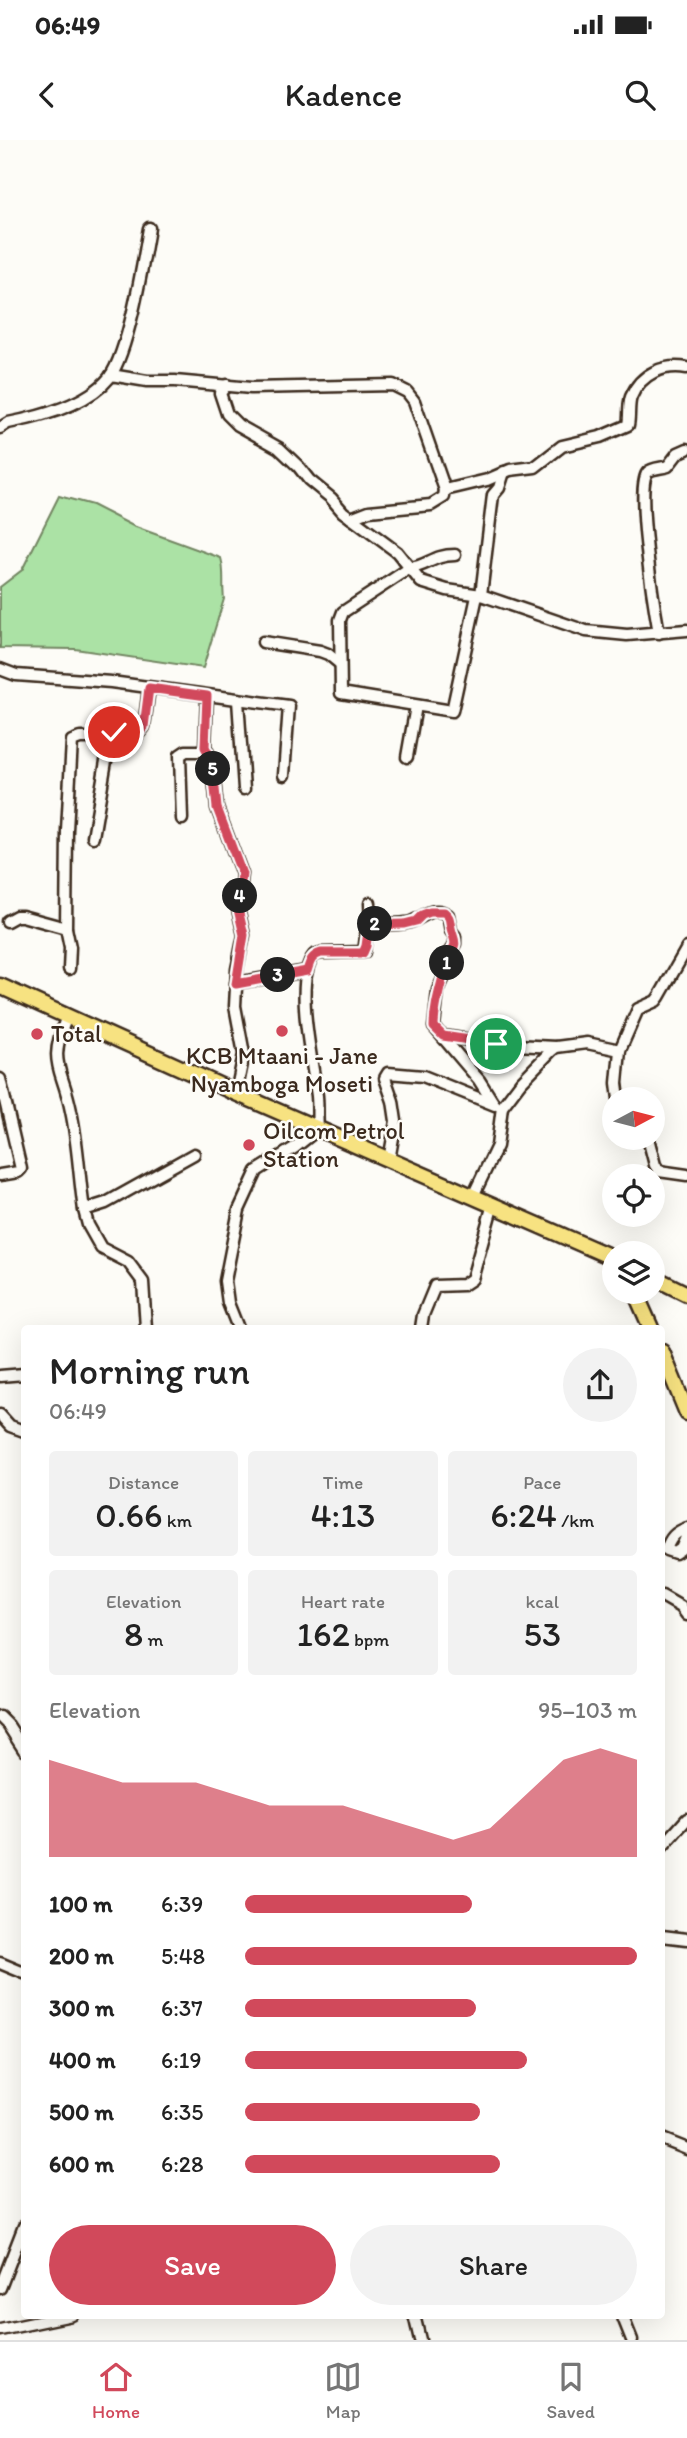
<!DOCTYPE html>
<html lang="en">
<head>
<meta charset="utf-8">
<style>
	body { margin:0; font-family:Itim,sans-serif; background:#f2f2f2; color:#222; height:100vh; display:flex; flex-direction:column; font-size:26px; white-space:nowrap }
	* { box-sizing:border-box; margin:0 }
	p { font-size:23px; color:#767676 }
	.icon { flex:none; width:38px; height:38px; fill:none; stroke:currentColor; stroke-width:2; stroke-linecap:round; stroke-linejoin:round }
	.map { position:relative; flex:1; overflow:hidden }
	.details { position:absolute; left:21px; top:1185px; width:644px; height:994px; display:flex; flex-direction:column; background:#fff; border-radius:7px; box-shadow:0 7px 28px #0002 }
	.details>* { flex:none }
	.needle { width:46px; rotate:83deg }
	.buttons { position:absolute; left:602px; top:947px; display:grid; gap:14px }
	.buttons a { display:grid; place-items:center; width:63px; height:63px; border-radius:50%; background:#fff; box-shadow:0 7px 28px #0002; font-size:35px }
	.pin { position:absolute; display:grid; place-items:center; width:60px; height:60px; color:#fff; margin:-30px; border:4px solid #fff; border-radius:50%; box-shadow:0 2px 7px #0007 }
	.km { position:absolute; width:35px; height:35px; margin:-18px; border-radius:50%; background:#222; color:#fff; font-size:19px; line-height:35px; text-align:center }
	.round { display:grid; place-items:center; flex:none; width:74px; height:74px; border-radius:37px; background:#f2f2f2 }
	.overview { display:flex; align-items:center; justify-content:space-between; height:119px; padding:0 28px }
	h1 { font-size:38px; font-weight:600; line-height:52px }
	.figures { display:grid; grid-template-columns:repeat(3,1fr); gap:10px; height:119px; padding:7px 28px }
	.figures div { display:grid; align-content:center; border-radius:7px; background:#f2f2f2; text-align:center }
	.figures b { font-size:35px; font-weight:600 }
	.figures small { font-size:19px; font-weight:400 }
	.figures p { font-size:19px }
	.chart { height:196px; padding:14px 28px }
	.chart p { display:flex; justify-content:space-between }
	.chart svg { width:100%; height:126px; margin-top:7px; fill:#d1495b; opacity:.7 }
	.action { display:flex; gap:14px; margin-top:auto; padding:14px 28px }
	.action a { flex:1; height:80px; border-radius:42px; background:#d1495b; color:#fff; font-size:28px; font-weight:600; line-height:80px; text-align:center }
	.action a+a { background:#f2f2f2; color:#222 }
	ul { padding:0 28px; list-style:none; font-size:23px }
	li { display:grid; grid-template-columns:112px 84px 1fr; align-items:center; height:52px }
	li i { height:18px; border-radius:9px; background:#d1495b }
	.status { display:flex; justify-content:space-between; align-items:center; height:49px; padding:0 35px; background:#fff; direction:ltr }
	.status svg { height:19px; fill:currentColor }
	header { display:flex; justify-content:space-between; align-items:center; height:91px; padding:0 28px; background:#fff; font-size:32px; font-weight:600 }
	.dock { display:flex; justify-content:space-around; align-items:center; height:98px; border-top:2px solid #e0e0e0; background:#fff; font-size:19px; color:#767676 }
	.dock a { display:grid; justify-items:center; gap:4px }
	.dock .on { color:#d1495b }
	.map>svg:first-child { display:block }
</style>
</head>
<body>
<div class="status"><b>06:49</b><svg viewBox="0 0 49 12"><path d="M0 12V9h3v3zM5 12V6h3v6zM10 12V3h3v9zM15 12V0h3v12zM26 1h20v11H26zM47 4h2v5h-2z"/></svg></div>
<header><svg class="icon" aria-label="back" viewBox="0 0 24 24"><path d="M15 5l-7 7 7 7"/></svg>Kadence<svg class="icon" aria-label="search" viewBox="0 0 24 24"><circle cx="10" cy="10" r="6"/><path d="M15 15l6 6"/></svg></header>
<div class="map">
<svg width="687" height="2200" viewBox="0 0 687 2200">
	<rect width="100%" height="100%" fill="#fdfcf7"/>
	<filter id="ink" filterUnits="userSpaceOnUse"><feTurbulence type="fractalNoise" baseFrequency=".0143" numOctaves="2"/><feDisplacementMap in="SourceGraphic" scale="14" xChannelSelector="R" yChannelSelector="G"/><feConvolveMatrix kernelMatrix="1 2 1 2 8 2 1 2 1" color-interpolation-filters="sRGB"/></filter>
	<g filter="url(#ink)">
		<!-- green -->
		<path fill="#abe2a5" stroke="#738662" stroke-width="2" d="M59 356 92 365 133 386 221 418C225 432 222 445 224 459L203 528 75 509 0 508V447L22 430Z"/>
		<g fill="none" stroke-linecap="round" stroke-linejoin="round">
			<defs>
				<g id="minor">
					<polyline points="111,235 147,241 175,241 251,248 393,245 407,252 414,261 445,350"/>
					<polyline points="227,245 220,253 227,274 238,285 279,308 298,326 309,340 331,358 343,372 397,412 421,442 447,450 481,455"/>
					<path d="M0 288 8 283C40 277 88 264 109 238 129 211 143 123 149 88"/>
					<polyline points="504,332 499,348 493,355 481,455 586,491 627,495 687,490"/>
					<path d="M351 378 369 371 431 365 444 357 445 350 487 340 510 330 535 327 562 306 600 297 628 285C630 276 628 265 631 257 641 233 664 224 687 228"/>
					<path d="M455 415C433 415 428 426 410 428L343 472 340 480 341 553 452 571 477 456"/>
					<path d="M659 493C655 471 634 344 648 332 652 328 663 328 668 326L678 313 687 309"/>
					<polyline points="263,502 320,511 328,514 339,523"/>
					<polyline points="0,529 16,535 111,542 289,566 284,635"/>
					<polyline points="238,560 244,649"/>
					<polyline points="205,607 212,620 217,668 242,734 238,769 244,795 237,829 235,866 244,914 236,953"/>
					<polyline points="407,617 416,566"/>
					<polyline points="182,679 180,615 186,611 201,611 205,609 207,556"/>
					<polyline points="93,697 111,592 138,594 144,587 149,548"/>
					<polyline points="7,781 16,776 22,776 66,788"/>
					<path d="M371 784C382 784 394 785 406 783 422 781 431 763 448 775L451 791 455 796V804L448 814 446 833 438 850 434 887 479 940 494 964"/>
					<polyline points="69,829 70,807 66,788 67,690 72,601 80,598 110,598"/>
					<polyline points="236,843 307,831"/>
					<path d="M67 876C47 926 62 925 71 971 78 1003 79 1037 84 1070L88 1085 101 1108 128 1122 143 1142 146 1188"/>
					<polyline points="443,896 496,904 556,907"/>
					<polyline points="0,939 21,1029 18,1032 0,1035"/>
					<polyline points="619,959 617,943 620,910"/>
					<polyline points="648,998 655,1025 659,1031 687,1035"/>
					<polyline points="389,1020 396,981 393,961 385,938 388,933 423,936 495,965"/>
					<polyline points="473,1056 497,1006 502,967 521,942 551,911 556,907 587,903 620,910 638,869 656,861 659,857 687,808"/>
					<polyline points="84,1070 106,1063 194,1014"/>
					<path d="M238 1188 228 1163 225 1141 239 1070 257 1031 294 1008 318 989C317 978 318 967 317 956 313 923 293 840 314 815L321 813 364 812 367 788 371 784 370 763"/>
					<polyline points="421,1188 423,1175 435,1146 463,1145 472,1139 493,1064"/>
					<polyline points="0,1236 24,1234"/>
					<polyline points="0,1275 10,1286 24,1291"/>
					<path d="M687 1388C675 1392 670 1398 666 1410L675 1413 681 1409 687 1395"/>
					<polyline points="662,1456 681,1467 687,1475"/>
					<polyline points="0,1577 8,1585 24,1610"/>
					<polyline points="662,1707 687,1679"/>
					<polyline points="662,1796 687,1799"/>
					<polyline points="0,1823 24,1833"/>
					<polyline points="662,1999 687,2009"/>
					<polyline points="0,2148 24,2086"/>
					<polyline points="414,2175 420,2200"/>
					<polyline points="622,2175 632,2200"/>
					<polyline points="0,2190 72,2175"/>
				</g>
				<g id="highway">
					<polyline points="0,846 236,953 609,1116 614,1122"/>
					<polyline points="653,1137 687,1154"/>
					<polyline points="635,1152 651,1188"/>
					<polyline points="662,1212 687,1273"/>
				</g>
			</defs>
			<!-- minor casing -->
			<use href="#minor" stroke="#3b2a1e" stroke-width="15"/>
			<!-- highway casing -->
			<use href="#highway" stroke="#3b2a1e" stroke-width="19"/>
			<!-- minor -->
			<use href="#minor" stroke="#fdfcf7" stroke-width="10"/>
			<!-- highway -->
			<use href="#highway" stroke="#f7e281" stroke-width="14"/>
		</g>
	</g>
	<g fill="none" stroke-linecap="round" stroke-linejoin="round" filter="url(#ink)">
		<defs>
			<path id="route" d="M114 592 138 594 144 587 149 548 207 556 205 607 212 620 217 668 242 734 238 769 244 795 236 844 307 831C310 822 311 816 321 813H363L366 806 369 785 404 784 416 781 422 775 430 772H444C451 778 449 779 451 788 453 799 460 804 448 814 444 839 434 861 434 887L443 896 496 904"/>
		</defs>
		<!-- route casing -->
		<use href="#route" stroke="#fff" stroke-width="14"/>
		<!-- route -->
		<use href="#route" stroke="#d1495b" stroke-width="9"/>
	</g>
	<!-- markers -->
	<g fill="#d1495b" stroke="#fdfcf7" stroke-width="2.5">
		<circle cx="282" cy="891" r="7"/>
		<circle cx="37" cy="894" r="7"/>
		<circle cx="249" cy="1005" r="7"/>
	</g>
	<g text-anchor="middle" stroke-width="5" stroke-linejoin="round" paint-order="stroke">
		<!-- poi labels -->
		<g font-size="24" fill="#3b2a1e" stroke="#fdfcf7" text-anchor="start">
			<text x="51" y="902">Total</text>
			<text x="282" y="924" text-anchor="middle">KCB Mtaani - Jane<tspan x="282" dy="28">Nyamboga Moseti</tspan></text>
			<text x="263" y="999">Oilcom Petrol<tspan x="263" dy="28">Station</tspan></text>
		</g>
	</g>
</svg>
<div class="buttons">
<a><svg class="needle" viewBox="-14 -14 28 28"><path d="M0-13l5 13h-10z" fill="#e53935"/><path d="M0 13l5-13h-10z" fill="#767676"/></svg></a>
<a><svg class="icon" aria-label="locate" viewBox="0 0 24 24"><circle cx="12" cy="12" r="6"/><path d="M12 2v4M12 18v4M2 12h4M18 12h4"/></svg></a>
<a><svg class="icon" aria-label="layers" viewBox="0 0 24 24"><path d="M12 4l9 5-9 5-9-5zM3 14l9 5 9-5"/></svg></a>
</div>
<div class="pin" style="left:496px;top:904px;background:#1e9e55"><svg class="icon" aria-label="arrive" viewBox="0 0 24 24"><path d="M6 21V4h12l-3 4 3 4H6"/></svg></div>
<div class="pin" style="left:114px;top:592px;background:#d93025"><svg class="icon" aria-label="check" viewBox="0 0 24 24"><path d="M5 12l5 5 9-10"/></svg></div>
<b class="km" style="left:447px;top:823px">1</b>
<b class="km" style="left:375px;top:784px">2</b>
<b class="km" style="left:278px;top:835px">3</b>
<b class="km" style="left:240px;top:756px">4</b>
<b class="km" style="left:213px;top:629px">5</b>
<section class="details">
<div class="overview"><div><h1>Morning run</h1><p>06:49</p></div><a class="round"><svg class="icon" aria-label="share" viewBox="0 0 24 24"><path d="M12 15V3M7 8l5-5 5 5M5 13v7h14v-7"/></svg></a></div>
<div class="figures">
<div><p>Distance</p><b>0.66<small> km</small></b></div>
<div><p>Time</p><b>4:13</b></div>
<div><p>Pace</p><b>6:24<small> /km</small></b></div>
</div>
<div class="figures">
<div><p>Elevation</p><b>8<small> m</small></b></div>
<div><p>Heart rate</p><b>162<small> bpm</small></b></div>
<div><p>kcal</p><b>53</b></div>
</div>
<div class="chart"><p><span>Elevation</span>95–103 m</p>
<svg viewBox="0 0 160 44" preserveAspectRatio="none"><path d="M0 44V10L10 14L20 18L30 18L40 18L50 22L60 26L70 26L80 26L90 30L100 34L110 38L120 34L130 22L140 10L150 6L160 10V44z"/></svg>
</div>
<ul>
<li><b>100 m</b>6:39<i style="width:58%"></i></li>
<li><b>200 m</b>5:48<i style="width:100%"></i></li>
<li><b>300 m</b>6:37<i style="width:59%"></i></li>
<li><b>400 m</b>6:19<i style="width:72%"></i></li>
<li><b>500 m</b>6:35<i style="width:60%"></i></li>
<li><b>600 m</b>6:28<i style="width:65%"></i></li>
</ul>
<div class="action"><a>Save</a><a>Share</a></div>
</section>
</div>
<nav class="dock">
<a class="on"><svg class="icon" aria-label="home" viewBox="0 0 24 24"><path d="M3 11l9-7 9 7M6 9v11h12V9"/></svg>Home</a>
<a><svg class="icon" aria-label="map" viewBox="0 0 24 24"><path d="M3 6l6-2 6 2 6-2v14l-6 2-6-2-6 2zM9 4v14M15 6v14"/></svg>Map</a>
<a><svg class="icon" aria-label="saved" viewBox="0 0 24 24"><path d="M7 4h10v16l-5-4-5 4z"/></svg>Saved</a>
</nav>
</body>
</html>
